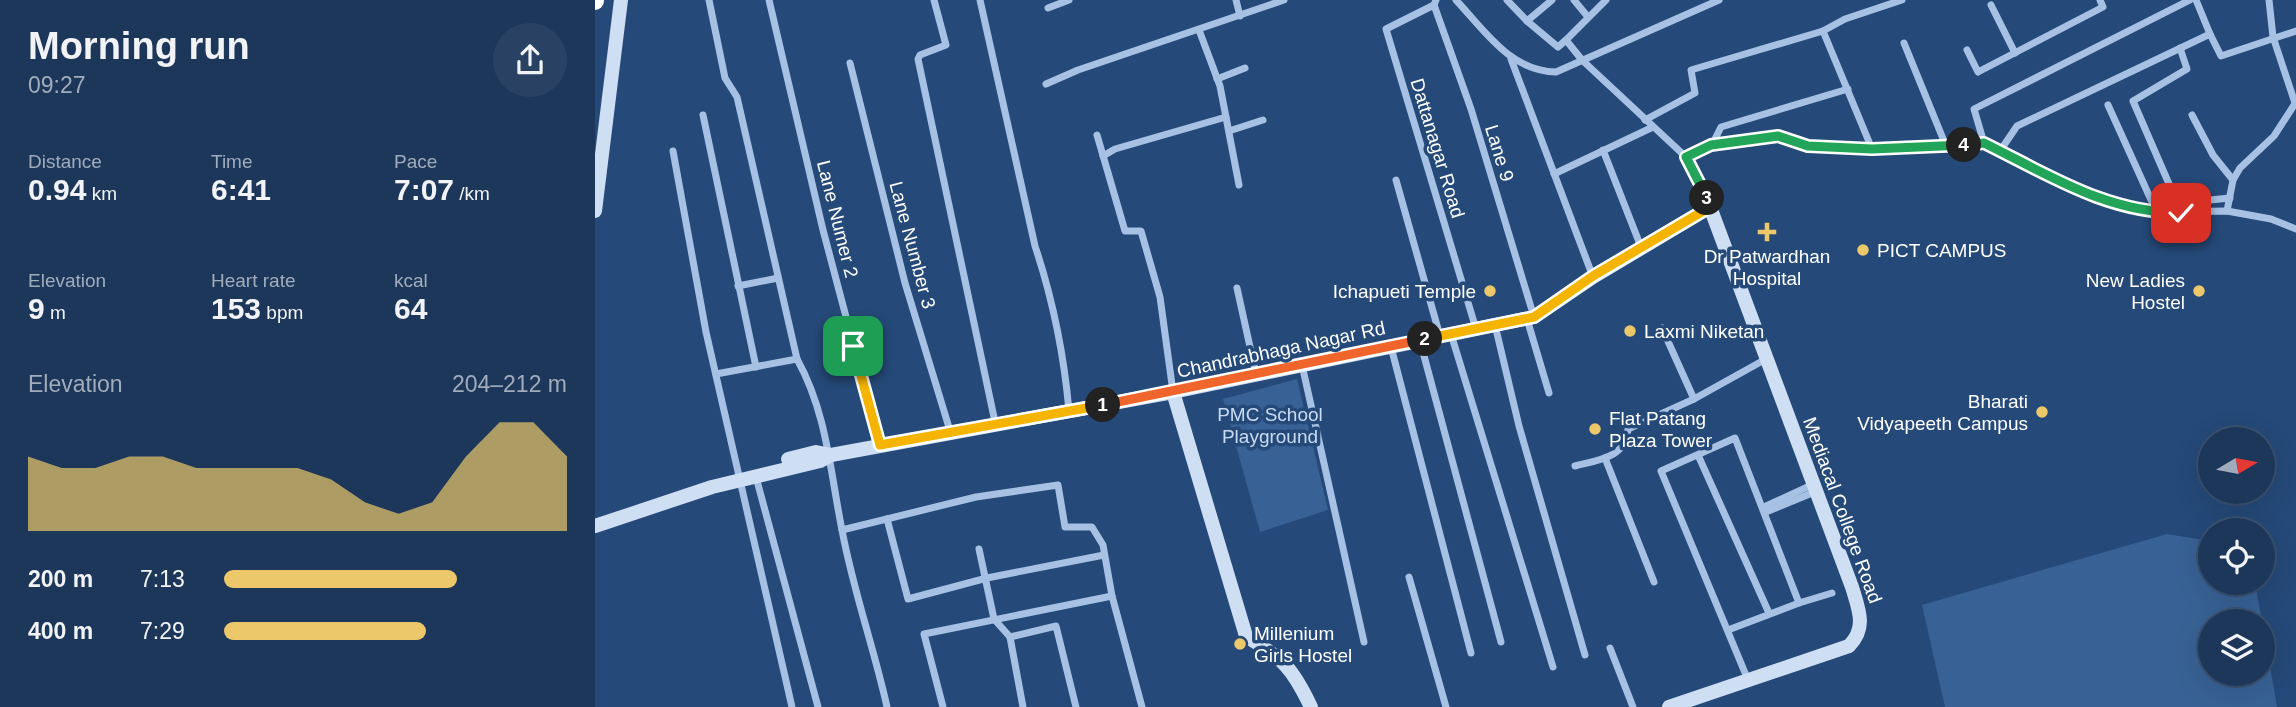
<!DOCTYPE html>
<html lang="en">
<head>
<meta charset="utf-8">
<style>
	body { margin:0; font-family:Helvetica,sans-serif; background:#294263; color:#f1f3f6; height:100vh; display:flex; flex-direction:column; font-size:26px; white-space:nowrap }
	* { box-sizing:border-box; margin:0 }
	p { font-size:23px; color:#a0acbb }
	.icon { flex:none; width:38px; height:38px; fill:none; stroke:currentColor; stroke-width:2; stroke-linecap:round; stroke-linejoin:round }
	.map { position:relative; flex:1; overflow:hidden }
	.side { display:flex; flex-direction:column; background:#1c375a; width:595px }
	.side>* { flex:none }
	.needle { width:46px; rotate:80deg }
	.fabs { position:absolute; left:1603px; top:427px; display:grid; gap:14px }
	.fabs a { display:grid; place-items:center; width:77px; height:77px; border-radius:50%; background:#1c375a; box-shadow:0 7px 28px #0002,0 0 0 2px #3a5170; font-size:35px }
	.pin { position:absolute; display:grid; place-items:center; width:60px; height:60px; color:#fff; margin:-30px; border-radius:14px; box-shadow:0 4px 10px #0006 }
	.km { position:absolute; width:35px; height:35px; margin:-18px; border-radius:50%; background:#222; color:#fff; font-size:19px; line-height:35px; text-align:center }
	.round { display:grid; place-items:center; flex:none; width:74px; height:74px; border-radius:37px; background:#294263 }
	.head { display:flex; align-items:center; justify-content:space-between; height:119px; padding:0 28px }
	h1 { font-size:38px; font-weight:800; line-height:52px }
	.metrics { display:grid; grid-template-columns:repeat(3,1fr); gap:10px; height:119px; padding:7px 28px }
	.metrics div { display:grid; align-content:center }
	.metrics b { font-size:30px; font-weight:800 }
	.metrics small { font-size:19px; font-weight:400 }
	.metrics p { font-size:19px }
	.chart { height:196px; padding:14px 28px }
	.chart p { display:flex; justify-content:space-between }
	.chart svg { width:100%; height:126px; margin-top:7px; fill:#edc86b; opacity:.7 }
	ul { padding:0 28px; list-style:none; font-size:23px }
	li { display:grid; grid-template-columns:112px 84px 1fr; align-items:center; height:52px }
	li i { height:18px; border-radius:9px; background:#edc86b }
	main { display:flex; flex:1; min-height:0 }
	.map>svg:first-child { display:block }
</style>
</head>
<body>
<main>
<section class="side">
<div class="head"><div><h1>Morning run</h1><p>09:27</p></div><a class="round"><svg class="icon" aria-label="share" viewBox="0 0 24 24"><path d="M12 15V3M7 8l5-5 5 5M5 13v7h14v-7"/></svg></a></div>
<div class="metrics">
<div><p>Distance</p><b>0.94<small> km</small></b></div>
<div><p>Time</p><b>6:41</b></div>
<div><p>Pace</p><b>7:07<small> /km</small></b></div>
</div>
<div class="metrics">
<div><p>Elevation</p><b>9<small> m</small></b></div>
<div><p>Heart rate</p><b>153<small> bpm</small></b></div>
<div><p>kcal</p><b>64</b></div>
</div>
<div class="chart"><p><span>Elevation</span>204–212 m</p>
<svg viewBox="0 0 160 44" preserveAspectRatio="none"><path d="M0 44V18L10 22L20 22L30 18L40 18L50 22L60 22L70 22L80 22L90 26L100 34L110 38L120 34L130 18L140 6L150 6L160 18V44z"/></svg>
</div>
<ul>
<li><b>200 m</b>7:13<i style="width:68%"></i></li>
<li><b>400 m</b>7:29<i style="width:59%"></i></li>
</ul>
</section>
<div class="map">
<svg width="1701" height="707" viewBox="0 0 1701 707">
	<rect width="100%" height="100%" fill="#254978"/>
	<!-- green -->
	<g fill="#386295">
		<polygon points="702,379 733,510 665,532 628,399"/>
		<polygon points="1572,534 1615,541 1615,583 1660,583 1667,621 1615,621 1615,674 1668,674 1668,625 1682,707 1350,707 1327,605"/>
	</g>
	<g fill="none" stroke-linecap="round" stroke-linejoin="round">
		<!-- street -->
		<g stroke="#a6c1e3" stroke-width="7">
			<polyline points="114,0 130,78 142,97 202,359 121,374"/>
			<polyline points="174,0 228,230 285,445"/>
			<polyline points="339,0 351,45 325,55 323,59 400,422"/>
			<path d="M385 0 440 246C458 300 469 355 474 411"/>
			<polyline points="641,0 645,16"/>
			<polyline points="841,0 839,5 876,109 939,317"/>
			<path d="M861 0C890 31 915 71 961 72L1124 0"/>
			<polyline points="912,0 932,21"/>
			<polyline points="957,0 932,21 963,47 971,40"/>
			<polyline points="979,0 993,17"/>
			<polyline points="1011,0 971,40 987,60 1091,157 1115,207"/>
			<polyline points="1674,0 1678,37 1700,103"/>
			<polyline points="839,5 791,29 881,329"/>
			<polyline points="1396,5 1420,53"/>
			<polyline points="453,8 474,0"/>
			<polyline points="604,30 625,86 644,185"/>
			<polyline points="1228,31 1277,149"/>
			<polyline points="1615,34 1626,56 1701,31"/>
			<polyline points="1309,43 1351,146"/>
			<polyline points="1585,48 1592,69 1538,101 1581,200 1585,203 1635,198"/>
			<polyline points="1372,50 1383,72 1508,7 1505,0"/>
			<polyline points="916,59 998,277"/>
			<polyline points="255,63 310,283 356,434"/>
			<polyline points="622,79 650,68"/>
			<polyline points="451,84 483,70 689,0"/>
			<polyline points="1513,105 1562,213"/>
			<polyline points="108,115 161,367"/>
			<polyline points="1597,115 1618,155 1638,180"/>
			<polyline points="1050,120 1100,93 1096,70 1228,31 1250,19 1307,0"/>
			<polyline points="634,131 668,120"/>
			<polyline points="502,135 530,231 546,231 565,297 578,392"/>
			<polyline points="1389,143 1379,109 1595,0"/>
			<polyline points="1117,145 1126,127 1253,89"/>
			<polyline points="1008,150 1046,247"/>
			<polyline points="78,151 111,332 197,707"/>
			<polyline points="1405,151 1422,126 1615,34 1601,0"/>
			<polyline points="508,156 520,149 631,117"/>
			<polyline points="1091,157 1117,145 1183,136 1213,146 1277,149 1389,143 1510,202 1547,212 1632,211 1676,219 1701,229"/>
			<polyline points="959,174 1058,127"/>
			<polyline points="801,180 845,336"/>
			<polyline points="1632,211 1638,180 1645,168 1679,136 1701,102"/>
			<polyline points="143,286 183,278"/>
			<polyline points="642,288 661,374"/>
			<polyline points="932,319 954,393"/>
			<polyline points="900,325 924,426 990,655"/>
			<polyline points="1067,328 1099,399"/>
			<polyline points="856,334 958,667"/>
			<polyline points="825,341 906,642"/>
			<polyline points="796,347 876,653"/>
			<path d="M202 359C232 413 235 471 247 530 258 590 279 648 292 707"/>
			<polyline points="707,365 769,642"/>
			<polyline points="1103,455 1174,613"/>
			<polyline points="1010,458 1059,582"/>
			<path d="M980 466C1003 460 1031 458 1033 429L1099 399 1171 359"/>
			<polyline points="161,477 223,707"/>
			<polyline points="1169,507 1219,484"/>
			<polyline points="1171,512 1222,491"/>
			<polyline points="292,519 313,599 392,578 509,555"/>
			<polyline points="247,530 381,497 463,485 470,527 497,527 508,545 517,596 547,707"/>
			<polyline points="384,549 399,619 415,637"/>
			<polyline points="814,577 851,707"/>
			<polyline points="1204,603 1237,593"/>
			<polyline points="1133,630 1204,603 1140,438 1066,471 1153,680"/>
			<polyline points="1015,648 1038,707"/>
			<polyline points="348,707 329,634 517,596"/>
			<polyline points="428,707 415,637 461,626 481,707"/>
		</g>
		<!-- secondary -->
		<g stroke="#cfdff3" stroke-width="14">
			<polyline points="0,211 26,0"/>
			<path d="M578 392 651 636C688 659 697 667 716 707"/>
			<polyline points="193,459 221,452 236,455"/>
			<path d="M0 526 117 487 225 461 236 455 578 392 939 317 998 277 1115 207 1257 587C1264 610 1272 628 1254 646L1074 707"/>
		</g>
		<!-- highway -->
		<polyline stroke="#fff" stroke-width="18" points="0,1 0,0"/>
	</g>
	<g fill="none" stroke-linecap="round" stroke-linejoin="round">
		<defs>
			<polyline id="split-1" points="258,346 285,445 508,405"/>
			<polyline id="split-2" points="508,405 830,339"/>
			<polyline id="split-3" points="830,339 939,317 998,276 1115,207 1112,198"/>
			<polyline id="split-4" points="1112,198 1091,157 1116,145 1183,136 1213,146 1277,149 1369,145"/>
			<path id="split-5" d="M1369 145 1389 143C1454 175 1512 213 1586 213"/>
		</defs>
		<!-- split-1 casing -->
		<use href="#split-1" stroke="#fff" stroke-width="14"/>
		<!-- split-2 casing -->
		<use href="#split-2" stroke="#fff" stroke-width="14"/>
		<!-- split-3 casing -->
		<use href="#split-3" stroke="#fff" stroke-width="14"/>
		<!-- split-4 casing -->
		<use href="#split-4" stroke="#fff" stroke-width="14"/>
		<!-- split-5 casing -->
		<use href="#split-5" stroke="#fff" stroke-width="14"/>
		<!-- split-1 -->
		<use href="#split-1" stroke="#f5b400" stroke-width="9"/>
		<!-- split-2 -->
		<use href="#split-2" stroke="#f0652b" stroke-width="9"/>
		<!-- split-3 -->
		<use href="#split-3" stroke="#f5b400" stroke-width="9"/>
		<!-- split-4 -->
		<use href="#split-4" stroke="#22a559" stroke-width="9"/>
		<!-- split-5 -->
		<use href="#split-5" stroke="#22a559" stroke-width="9"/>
	</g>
	<!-- markers -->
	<g fill="#edc86b" stroke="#254978" stroke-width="2.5">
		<path d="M1168.5 221.5h7v7h7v7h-7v7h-7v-7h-7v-7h7z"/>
		<circle cx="1268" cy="250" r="7"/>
		<circle cx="895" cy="291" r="7"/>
		<circle cx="1604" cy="291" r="7"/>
		<circle cx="1035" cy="331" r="7"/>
		<circle cx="1447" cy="412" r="7"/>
		<circle cx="1000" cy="429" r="7"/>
		<circle cx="645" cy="644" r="7"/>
	</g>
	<g text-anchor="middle" stroke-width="7" stroke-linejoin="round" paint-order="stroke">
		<!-- street labels -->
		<g font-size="19" fill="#fff" stroke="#254978">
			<text transform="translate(843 148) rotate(73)" y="7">Dattanagar Road</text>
			<text transform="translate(905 153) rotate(73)" y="7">Lane 9</text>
			<text transform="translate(243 219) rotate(76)" y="7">Lane Numer 2</text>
			<text transform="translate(318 245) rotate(75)" y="7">Lane Number 3</text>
			<text transform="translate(686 349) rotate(-12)" y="7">Chandrabhaga Nagar Rd</text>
			<text transform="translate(1248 510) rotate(70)" y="7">Mediacal College Road</text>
		</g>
		<!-- poi labels -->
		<g font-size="19" fill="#fff" stroke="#254978" text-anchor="start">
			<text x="1282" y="257">PICT CAMPUS</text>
			<text x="1172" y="263" text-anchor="middle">Dr Patwardhan<tspan x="1172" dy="22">Hospital</tspan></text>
			<text x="1590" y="287" text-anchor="end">New Ladies<tspan x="1590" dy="22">Hostel</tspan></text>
			<text x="881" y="298" text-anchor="end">Ichapueti Temple</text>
			<text x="1049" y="338">Laxmi Niketan</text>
			<text x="1433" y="408" text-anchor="end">Bharati<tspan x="1433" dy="22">Vidyapeeth Campus</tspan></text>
			<text x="1014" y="425">Flat Patang<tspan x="1014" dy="22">Plaza Tower</tspan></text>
			<text x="659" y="640">Millenium<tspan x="659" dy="22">Girls Hostel</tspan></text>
		</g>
		<!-- park labels -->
		<g font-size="19" fill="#c9dbf3" stroke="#254978">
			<text x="675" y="421">PMC School<tspan x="675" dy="22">Playground</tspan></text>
		</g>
	</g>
</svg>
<div class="fabs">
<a><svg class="needle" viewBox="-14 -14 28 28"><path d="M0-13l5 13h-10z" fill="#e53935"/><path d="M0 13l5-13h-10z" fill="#a0acbb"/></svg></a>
<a><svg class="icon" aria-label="locate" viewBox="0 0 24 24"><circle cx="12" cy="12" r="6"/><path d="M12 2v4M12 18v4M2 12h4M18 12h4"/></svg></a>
<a><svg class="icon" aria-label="layers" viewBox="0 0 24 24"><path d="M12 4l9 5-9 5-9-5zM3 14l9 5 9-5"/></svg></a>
</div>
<div class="pin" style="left:258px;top:346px;background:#1e9e55"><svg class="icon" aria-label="arrive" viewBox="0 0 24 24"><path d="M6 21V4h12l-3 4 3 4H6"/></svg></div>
<div class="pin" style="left:1586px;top:213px;background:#d93025"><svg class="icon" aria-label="check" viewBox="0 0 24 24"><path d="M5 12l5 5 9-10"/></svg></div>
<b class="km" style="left:508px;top:405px">1</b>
<b class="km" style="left:830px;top:339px">2</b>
<b class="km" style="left:1112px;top:198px">3</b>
<b class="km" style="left:1369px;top:145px">4</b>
</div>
</main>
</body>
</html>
